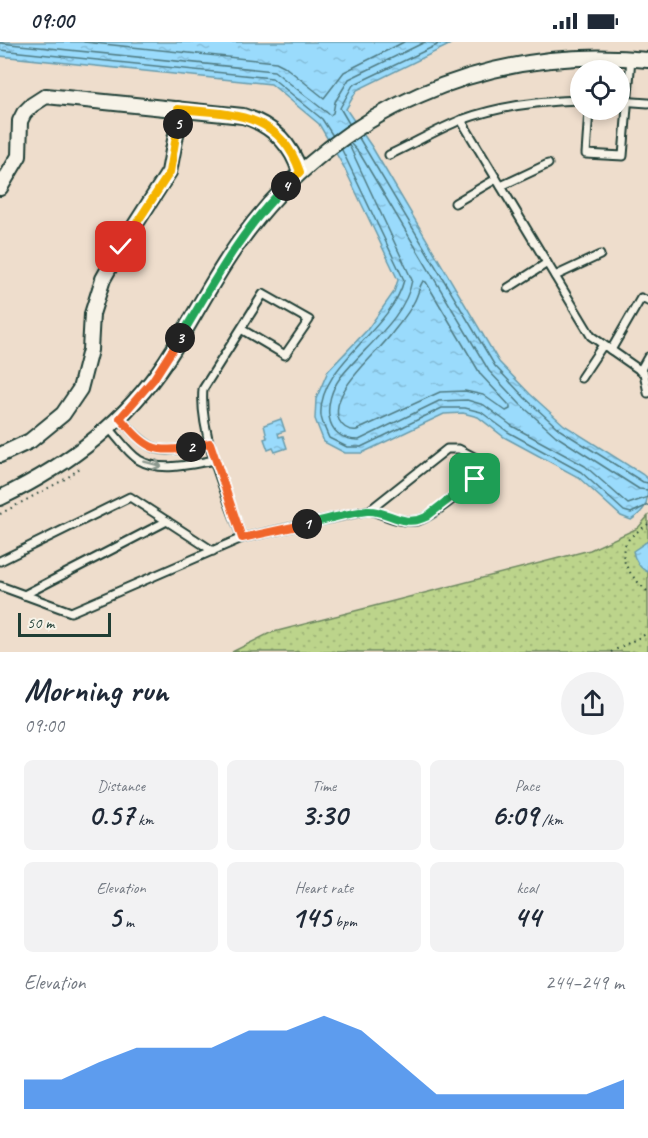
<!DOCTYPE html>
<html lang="en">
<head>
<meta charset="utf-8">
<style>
	body { margin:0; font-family:Caveat,sans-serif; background:#f2f2f3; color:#1f2937; height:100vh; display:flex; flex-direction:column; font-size:22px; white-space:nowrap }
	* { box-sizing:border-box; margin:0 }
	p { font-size:20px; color:#747a83 }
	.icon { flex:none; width:33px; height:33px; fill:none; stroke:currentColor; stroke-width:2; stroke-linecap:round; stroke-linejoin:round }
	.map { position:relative; height:610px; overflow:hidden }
	.panel { display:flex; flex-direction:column; background:#fff; flex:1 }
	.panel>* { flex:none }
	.controls { position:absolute; left:570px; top:18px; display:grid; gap:12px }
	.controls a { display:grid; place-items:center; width:60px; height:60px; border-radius:50%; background:#fff; box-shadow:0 3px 9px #0003; font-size:30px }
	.scale { position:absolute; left:18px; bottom:15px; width:93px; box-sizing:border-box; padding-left:6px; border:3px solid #1f3d34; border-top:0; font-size:16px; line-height:21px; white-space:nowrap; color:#1f3d34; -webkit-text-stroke:4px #f7f3e8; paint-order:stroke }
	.pin { position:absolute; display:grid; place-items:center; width:51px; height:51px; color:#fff; margin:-26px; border-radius:12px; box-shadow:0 3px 9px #0006 }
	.km { position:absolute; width:30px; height:30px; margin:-15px; border-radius:50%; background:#222; color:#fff; font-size:16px; line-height:30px; text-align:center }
	.round { display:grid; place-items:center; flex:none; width:63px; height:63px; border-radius:32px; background:#f2f2f3 }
	.headline { display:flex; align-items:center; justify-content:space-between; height:102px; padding:0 24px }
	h1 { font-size:33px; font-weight:600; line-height:45px }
	.stats { display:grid; grid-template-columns:repeat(3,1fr); gap:9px; height:102px; padding:6px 24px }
	.stats div { display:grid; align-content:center; border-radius:9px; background:#f2f2f3; text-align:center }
	.stats b { font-size:30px; font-weight:600 }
	.stats small { font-size:16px; font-weight:400 }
	.stats p { font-size:16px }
	.chart { height:168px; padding:12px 24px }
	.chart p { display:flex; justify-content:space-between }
	.chart svg { width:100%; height:108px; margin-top:6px; fill:#1a73e8; opacity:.7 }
	.status { display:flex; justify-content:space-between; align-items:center; height:42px; padding:0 30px; background:#fff; direction:ltr }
	.status svg { height:16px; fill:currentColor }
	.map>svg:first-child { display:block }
</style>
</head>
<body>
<div class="status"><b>09:00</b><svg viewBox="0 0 49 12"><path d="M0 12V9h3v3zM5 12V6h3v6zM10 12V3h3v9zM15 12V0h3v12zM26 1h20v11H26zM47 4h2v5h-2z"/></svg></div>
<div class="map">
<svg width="648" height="610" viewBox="0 0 648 610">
	<defs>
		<pattern id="grass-dots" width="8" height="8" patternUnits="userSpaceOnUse" patternTransform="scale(1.5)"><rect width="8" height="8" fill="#bcd48b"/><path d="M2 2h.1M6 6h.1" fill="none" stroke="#a1b779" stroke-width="1.8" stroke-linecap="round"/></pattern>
		<pattern id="water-ripples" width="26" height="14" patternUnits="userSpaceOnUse" patternTransform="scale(1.5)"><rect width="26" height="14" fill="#9adbfc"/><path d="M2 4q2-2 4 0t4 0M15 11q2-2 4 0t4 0" fill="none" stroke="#84bdd9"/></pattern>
	</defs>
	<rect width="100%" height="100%" fill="#edc"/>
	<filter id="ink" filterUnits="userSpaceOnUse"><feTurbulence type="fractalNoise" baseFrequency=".0167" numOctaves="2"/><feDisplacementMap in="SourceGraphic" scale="12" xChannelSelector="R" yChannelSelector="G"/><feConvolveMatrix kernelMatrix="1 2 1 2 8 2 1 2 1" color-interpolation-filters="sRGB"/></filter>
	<g filter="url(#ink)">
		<!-- grass -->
		<polygon fill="url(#grass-dots)" stroke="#6e8860" stroke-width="1.5" points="648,474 648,610 232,610 270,591 590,508 638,486"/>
		<!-- water -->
		<g fill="url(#water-ripples)" stroke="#699cac" stroke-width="1.5">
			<path d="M0 0H420L449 3 357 48 346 67 372 105 499 320 530 352 564 383 642 432 648 437C648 460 648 467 631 478L621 474 578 435 504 395 478 375 463 371 444 372 362 411H345L324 400 315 377 316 357 328 329 367 288 394 250 398 238 344 125 319 82 271 42 0 14Z"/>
			<polygon points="281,377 285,389 278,391 279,395 283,394 287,406 275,410 273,406 268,408 264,397 267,396 264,383"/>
			<path d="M648 499V530C640 527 634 517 633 509Z"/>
		</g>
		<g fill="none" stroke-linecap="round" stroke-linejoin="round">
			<!-- shore -->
			<g stroke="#507c84" stroke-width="1.5">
				<polyline points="84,0 276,20 284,24 324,56 344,30 404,0"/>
				<polyline points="0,1 274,29 330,73 333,71 335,60 349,37 425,0"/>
				<polyline points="0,8 272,36 322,77 333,94"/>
				<polyline points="350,83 340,66 353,43 437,3 438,0"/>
				<polyline points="359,96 495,324 525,356 560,388 643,440 648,441"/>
				<polyline points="351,102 360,112 489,329 520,362 556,394 639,447 648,448"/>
				<path d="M349 103 412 238C406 276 362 307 340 336 323 359 322 398 359 398L439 359 467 358 484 363 512 384 585 424 628 462 648 455"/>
				<path d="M342 108 404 238C392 288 317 323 321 374 322 381 326 389 329 396L347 405H361L442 366H465L481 370 508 390 581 430 624 469 631 471 648 463"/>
				<path d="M423 239 426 240 481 333 510 364V367L506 369 483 353 465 349 440 350 357 388C349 389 343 386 339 378 328 349 378 312 393 290 400 281 409 271 414 260 418 253 419 245 423 239Z"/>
			</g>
			<defs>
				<g id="lane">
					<polyline points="591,28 592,15"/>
					<polyline points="620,59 648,61"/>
					<polyline points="589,68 586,112 623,114 631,16"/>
					<polyline points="461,78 591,294 644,331 648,351"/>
					<path d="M389 113C413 102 436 88 461 78 499 64 540 59 580 58"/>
					<polyline points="501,144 548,122"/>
					<polyline points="455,161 496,137"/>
					<polyline points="555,234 600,213"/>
					<polyline points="508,246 547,221"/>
					<path d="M241 287 285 313 309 278 263 252 203 347C199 392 227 454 242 496L370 468 447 407H459L478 417 481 428C478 440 428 478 416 479 401 481 383 473 370 468"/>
					<polyline points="611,308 641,256 648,259"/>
					<polyline points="640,329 648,315"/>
					<polyline points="581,336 603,303"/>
					<path d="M120 376C155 416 160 411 210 401"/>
					<path d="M109 386C118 396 128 411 139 418 161 431 191 422 215 418"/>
					<polyline points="0,519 130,455 213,509"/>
					<polyline points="0,544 71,570 242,496"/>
					<polyline points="24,553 167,479"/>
				</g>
				<g id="street">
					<path d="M0 146 19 114 20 79 24 71 32 63 46 54 243 74C272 83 291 101 300 130"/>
					<polyline points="0,413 30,399 63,372 80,347 90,308 92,272 103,237 121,205 169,130 178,82 178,67"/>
					<path d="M0 456C67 424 125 381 166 319 192 280 212 237 240 199 335 67 487 2 648 18"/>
				</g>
			</defs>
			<!-- lane casing -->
			<use href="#lane" stroke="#1f3d34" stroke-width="11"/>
			<!-- street casing -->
			<use href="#street" stroke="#1f3d34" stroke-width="18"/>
			<!-- path -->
			<g stroke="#1f3d34" stroke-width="2" stroke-dasharray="1.5 4.5" stroke-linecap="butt">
				<polyline points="0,472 67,436 80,426"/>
				<path d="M648 482C642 487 634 491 629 497 613 516 634 537 648 550"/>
				<polyline points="611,610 648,591"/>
			</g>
			<!-- lane -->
			<use href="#lane" stroke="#f7f3e8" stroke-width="7"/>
			<!-- street -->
			<use href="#street" stroke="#f7f3e8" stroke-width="14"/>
		</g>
		<!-- one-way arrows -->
		<defs><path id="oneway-shaft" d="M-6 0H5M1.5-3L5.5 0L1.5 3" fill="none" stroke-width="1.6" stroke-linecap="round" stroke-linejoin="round" transform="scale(1.5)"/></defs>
		<use stroke="#8b988e" href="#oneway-shaft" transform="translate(153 422) rotate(15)"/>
	</g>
	<g fill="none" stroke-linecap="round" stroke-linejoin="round" filter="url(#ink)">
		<defs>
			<path id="split-1" d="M307 482C326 478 347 471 367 469 387 467 402 487 426 475L475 437"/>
			<polyline id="split-2" points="191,405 210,401 242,496 307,482"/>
			<path id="split-3" d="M180 296 153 338 120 376C145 404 152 413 191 405"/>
			<path id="split-4" d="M180 296C212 243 241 188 286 144"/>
			<path id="split-5" d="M178 82V67C232 72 280 70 300 130L286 144"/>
			<polyline id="split-6" points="121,205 170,130 178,82"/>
		</defs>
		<!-- split-1 casing -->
		<use href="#split-1" stroke="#fff" stroke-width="12"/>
		<!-- split-2 casing -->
		<use href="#split-2" stroke="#fff" stroke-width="12"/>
		<!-- split-3 casing -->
		<use href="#split-3" stroke="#fff" stroke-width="12"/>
		<!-- split-4 casing -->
		<use href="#split-4" stroke="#fff" stroke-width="12"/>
		<!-- split-5 casing -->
		<use href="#split-5" stroke="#fff" stroke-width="12"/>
		<!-- split-6 casing -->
		<use href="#split-6" stroke="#fff" stroke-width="12"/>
		<!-- split-1 -->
		<use href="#split-1" stroke="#22a559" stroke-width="8"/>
		<!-- split-2 -->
		<use href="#split-2" stroke="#f0652b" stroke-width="8"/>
		<!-- split-3 -->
		<use href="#split-3" stroke="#f0652b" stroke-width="8"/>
		<!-- split-4 -->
		<use href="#split-4" stroke="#22a559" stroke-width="8"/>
		<!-- split-5 -->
		<use href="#split-5" stroke="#f5b400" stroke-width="8"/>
		<!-- split-6 -->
		<use href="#split-6" stroke="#f5b400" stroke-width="8"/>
	</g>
</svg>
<div class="controls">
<a><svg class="icon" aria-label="locate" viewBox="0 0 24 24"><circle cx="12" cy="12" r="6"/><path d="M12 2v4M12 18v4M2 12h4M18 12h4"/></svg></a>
</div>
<div class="scale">50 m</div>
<div class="pin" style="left:475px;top:437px;background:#1e9e55"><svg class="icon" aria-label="arrive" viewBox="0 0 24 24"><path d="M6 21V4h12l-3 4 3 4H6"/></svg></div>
<div class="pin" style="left:121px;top:205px;background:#d93025"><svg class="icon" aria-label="check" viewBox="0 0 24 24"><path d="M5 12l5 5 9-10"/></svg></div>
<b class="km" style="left:307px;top:482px">1</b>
<b class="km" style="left:191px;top:405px">2</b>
<b class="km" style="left:180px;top:296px">3</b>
<b class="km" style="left:286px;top:144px">4</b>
<b class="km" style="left:178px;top:82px">5</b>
</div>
<section class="panel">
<div class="headline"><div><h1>Morning run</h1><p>09:00</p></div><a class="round"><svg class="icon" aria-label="share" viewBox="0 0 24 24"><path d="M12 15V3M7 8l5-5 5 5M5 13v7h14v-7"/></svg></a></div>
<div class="stats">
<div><p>Distance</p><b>0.57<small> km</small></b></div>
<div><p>Time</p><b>3:30</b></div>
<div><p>Pace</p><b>6:09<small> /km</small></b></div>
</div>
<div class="stats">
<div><p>Elevation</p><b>5<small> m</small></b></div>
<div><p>Heart rate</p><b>145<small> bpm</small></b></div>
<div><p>kcal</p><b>44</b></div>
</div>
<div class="chart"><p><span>Elevation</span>244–249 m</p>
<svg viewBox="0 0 160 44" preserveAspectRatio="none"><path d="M0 44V32L10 32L20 25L30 19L40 19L50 19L60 12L70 12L80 6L90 12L100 25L110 38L120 38L130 38L140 38L150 38L160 32V44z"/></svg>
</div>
</section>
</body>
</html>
